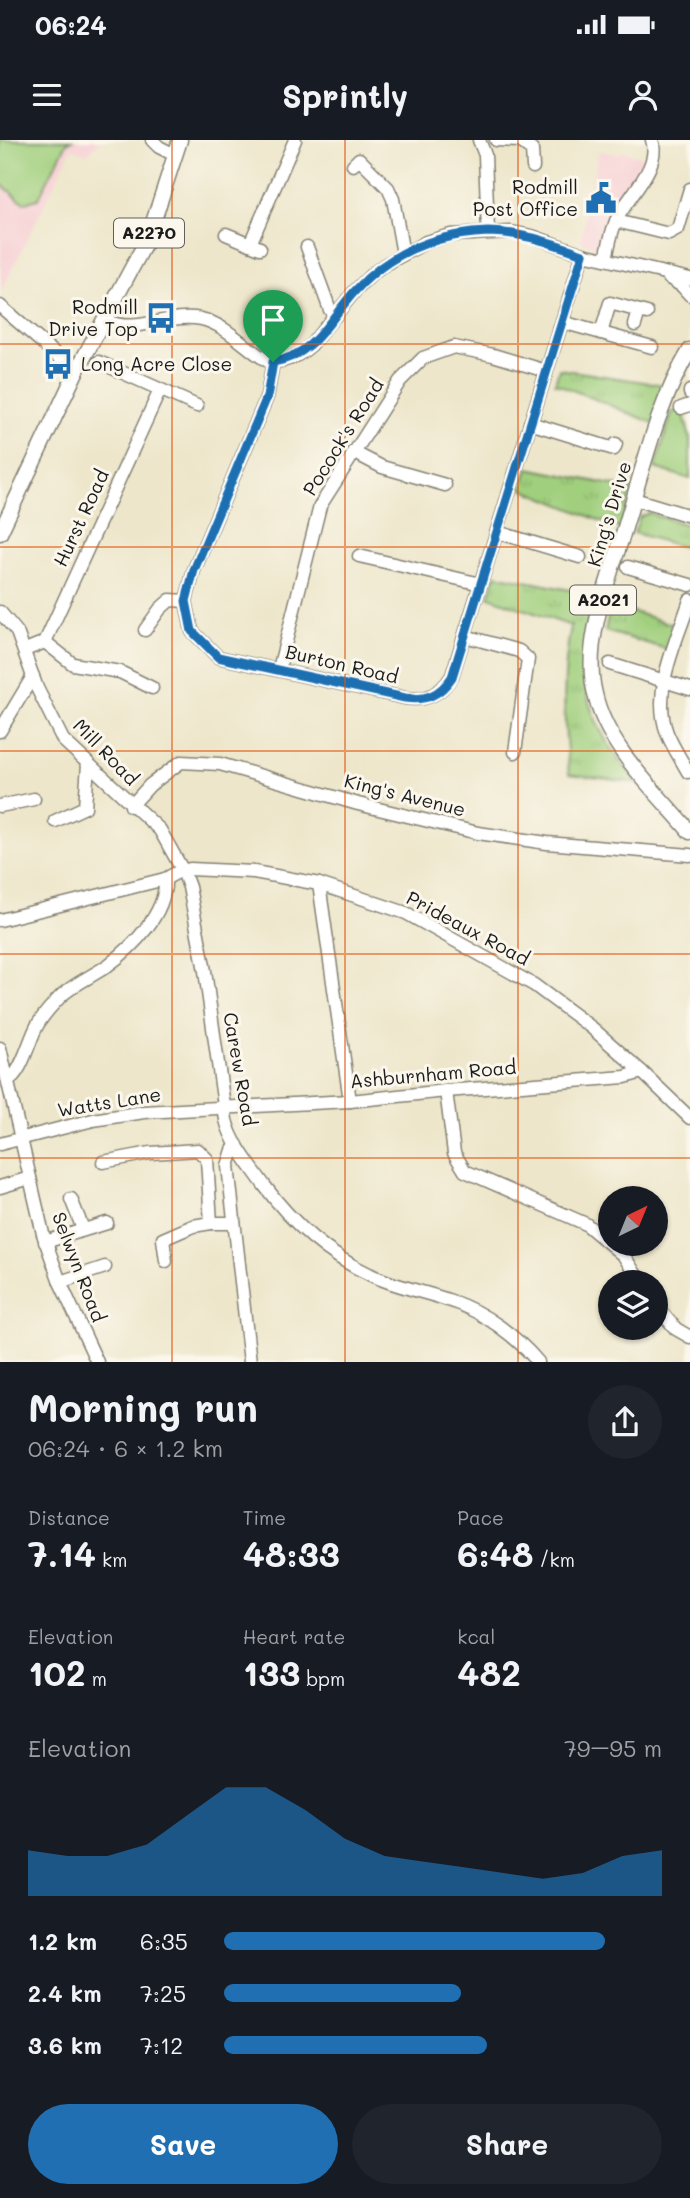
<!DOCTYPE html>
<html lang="en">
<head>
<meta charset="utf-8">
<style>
	body { margin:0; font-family:Mali,sans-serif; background:#20242c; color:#f1f3f6; height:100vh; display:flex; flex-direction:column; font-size:26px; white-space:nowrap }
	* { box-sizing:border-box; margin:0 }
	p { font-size:23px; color:#9ea1a6 }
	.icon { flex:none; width:38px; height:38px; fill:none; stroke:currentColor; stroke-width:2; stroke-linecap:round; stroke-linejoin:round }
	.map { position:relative; height:1222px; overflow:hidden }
	.side { display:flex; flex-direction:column; background:#171b24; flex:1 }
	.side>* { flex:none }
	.needle { width:46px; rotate:43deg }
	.buttons { position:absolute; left:598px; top:1046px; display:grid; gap:14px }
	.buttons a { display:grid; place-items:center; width:70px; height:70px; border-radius:50%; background:#171b24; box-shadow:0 2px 5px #0004; font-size:35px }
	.pin { position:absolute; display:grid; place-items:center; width:60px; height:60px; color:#fff; margin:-72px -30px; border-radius:50% 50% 50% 0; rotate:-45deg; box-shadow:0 0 7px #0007 }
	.pin .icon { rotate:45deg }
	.round { display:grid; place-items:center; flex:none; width:74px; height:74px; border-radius:37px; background:#20242c }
	.headline { display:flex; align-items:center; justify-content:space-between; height:119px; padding:0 28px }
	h1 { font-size:38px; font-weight:800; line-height:52px }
	.stats { display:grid; grid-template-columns:repeat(3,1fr); gap:10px; height:119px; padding:7px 28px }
	.stats div { display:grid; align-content:center }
	.stats b { font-size:35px; font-weight:800 }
	.stats small { font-size:19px; font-weight:400 }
	.stats p { font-size:19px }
	.chart { height:196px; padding:14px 28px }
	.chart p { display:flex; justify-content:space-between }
	.chart svg { width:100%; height:126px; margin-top:7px; fill:#1f6fb2; opacity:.7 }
	.cta { display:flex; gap:14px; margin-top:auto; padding:14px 28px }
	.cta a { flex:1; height:80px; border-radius:42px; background:#1f6fb2; color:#fff; font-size:28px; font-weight:800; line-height:80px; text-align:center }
	.cta a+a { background:#20242c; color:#f1f3f6 }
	ul { padding:0 28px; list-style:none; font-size:23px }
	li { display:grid; grid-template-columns:112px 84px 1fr; align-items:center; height:52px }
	li i { height:18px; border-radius:9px; background:#1f6fb2 }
	.status { display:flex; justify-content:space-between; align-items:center; height:49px; padding:0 35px; background:#171b24; direction:ltr }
	.status svg { height:19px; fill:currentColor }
	header { display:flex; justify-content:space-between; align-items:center; height:91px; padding:0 28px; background:#171b24; font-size:32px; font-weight:800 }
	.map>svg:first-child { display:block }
</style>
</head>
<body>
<div class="status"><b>06:24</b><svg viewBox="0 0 49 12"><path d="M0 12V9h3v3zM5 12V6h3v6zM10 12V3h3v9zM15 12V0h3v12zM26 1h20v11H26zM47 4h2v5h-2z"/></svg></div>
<header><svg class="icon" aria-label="menu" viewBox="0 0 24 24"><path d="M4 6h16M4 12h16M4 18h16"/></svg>Sprintly<svg class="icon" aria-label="person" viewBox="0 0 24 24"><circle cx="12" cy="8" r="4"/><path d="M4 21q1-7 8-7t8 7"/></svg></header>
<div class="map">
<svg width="690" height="1222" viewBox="0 0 690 1222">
	<defs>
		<pattern id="grass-tufts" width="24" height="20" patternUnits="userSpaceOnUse" patternTransform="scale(1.75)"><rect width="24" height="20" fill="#a0cf7d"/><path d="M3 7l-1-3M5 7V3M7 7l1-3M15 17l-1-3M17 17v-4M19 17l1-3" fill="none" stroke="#89b16b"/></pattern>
	</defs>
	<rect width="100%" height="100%" fill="#fbf7ec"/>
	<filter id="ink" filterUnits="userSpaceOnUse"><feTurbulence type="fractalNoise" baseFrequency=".0143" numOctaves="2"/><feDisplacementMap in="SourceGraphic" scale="14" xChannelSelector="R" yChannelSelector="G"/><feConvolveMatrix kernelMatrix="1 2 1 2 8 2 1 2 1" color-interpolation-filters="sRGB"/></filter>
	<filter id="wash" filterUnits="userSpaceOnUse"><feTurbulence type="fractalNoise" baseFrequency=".00686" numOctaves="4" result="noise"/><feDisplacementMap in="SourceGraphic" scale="28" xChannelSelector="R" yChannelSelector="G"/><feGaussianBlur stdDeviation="1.57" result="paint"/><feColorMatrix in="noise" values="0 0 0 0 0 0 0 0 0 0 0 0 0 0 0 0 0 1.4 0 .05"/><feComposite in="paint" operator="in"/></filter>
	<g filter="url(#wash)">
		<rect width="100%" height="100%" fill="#ede6ca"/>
		<!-- built -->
		<g fill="#f7cfd4">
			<polygon points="0,0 101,0 87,14 72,8 1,152"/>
			<polygon points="599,10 619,15 621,11 639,16 645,21 641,34 631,40 622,51 611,74 606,94 599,107 589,106 581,99"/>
		</g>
		<!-- grass -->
		<g fill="url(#grass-tufts)" stroke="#5e764c" stroke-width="2">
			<polygon points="559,229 664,245 653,283 555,243"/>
			<polygon points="528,328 632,349 620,389 522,349"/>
			<polygon points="649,373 690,386 690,409 634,393 640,377"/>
			<path d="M496 435 595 455C572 534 583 581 638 643L569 634C564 582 561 538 571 486L489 457Z"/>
			<polygon points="611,465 678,486 670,510 605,491"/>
		</g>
		<!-- park -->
		<g fill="#a0cf7d" stroke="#5e764c" stroke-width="2">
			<polygon points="0,0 72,0 67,3 38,59 24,63 0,43"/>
			<polygon points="683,270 690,299 690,339 655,328 672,272"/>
		</g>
	</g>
	<g filter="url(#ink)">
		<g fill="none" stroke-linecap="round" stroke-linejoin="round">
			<defs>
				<g id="minor">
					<polyline points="152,0 159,7 175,15"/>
					<polyline points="479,0 485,15 488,92"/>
					<polyline points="496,0 520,1 532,10 533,27"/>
					<polyline points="353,25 359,19 388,48 393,59 403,114"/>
					<polyline points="616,81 669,94 678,89 690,49"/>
					<polyline points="226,94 260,108"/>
					<polyline points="250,104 295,0"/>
					<polyline points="307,107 330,170 335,176"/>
					<path d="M606 119C609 105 611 90 618 77 630 54 661 26 652 0"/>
					<polyline points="669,138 682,146 690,155"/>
					<polyline points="0,166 76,232"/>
					<path d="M105 180C137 196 168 172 201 179 225 184 246 208 266 220 282 225 299 216 311 205L354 152 372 134 386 124 426 102 451 95 511 92 532 96 583 114 690 139"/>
					<polyline points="562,182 652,207"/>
					<polyline points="635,185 639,171"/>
					<polyline points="601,193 610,163 647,173"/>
					<polyline points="99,222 197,266"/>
					<path d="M273 222 267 257 194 430 186 461 192 491 218 517 405 558C426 561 440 555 452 536L583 114"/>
					<polyline points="690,251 690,253"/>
					<polyline points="681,268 690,265"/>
					<polyline points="530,283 614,309 616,304"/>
					<polyline points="353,312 382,327 445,345"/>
					<polyline points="634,359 690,376"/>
					<polyline points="497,392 580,417"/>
					<polyline points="359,416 481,444"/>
					<polyline points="628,427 690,445"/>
					<path d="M0 472 17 492 37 548 63 600 160 690 183 731 189 747 205 831 226 980C232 1004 250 1025 264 1045 292 1083 326 1114 369 1134 395 1147 424 1151 451 1161 484 1172 516 1196 538 1222"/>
					<polyline points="145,490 160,469 170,460 186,461"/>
					<polyline points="465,496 519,511 528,519 515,612"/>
					<polyline points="45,502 73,524 120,532 152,548"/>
					<polyline points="25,510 45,502 160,250"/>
					<polyline points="610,524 690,549"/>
					<polyline points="279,529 320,366 400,241 423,218 454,207 493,215 546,231"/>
					<polyline points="0,591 33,536"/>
					<path d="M688 632C681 619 672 606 667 593 651 550 677 501 690 460"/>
					<polyline points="0,666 34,659"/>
					<polyline points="131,666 150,645 181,622 220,624 358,664 478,693 547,703 690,715"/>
					<polyline points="55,681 85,667 88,624"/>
					<polyline points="319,744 350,961"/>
					<polyline points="0,780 165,739 178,732 190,729 254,732 319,744 406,773 534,845 592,888 642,932 690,978"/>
					<polyline points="0,908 43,1094 60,1142 97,1222"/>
					<path d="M8 940C22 934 29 899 38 884 44 874 53 864 62 855 76 843 92 836 107 826 133 807 167 773 165 739"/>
					<polyline points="446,951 454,1013 465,1031 586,1084 624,1116 641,1143"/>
					<polyline points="0,1004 93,980 144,972 350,961 446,951 625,937 642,932"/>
					<polyline points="237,1005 233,1010 228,1026 250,1222"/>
					<polyline points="103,1022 150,1013 198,1010 207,1019 211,1083"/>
					<polyline points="0,1047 30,1038"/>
					<polyline points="71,1059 83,1089"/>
					<polyline points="45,1102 107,1083"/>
					<polyline points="166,1121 163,1099 193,1086 211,1083 234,1083"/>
					<polyline points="60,1142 105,1127"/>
					<polyline points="656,1166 676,1189 690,1197"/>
				</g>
				<g id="major">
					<path d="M690 210C658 263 644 325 626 384 616 419 601 454 595 490 591 511 590 534 595 554 607 608 656 651 690 692"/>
					<polyline points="0,393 76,232 148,98 180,0"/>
				</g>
			</defs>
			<!-- minor casing -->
			<use href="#minor" stroke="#848173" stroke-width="15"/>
			<!-- major casing -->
			<use href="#major" stroke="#848173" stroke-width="17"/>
			<!-- minor -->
			<use href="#minor" stroke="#fff" stroke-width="12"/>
			<!-- major -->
			<use href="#major" stroke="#fff" stroke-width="14"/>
		</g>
	</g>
	<g fill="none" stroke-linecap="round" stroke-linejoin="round" filter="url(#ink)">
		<defs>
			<path id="route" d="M488 92C522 92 551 103 583 114L452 537C440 555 426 561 405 558L218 517 192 491 186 461 194 430 267 257 273 222C315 216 329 179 355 151 391 111 436 94 488 92Z"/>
		</defs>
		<!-- route casing -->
		<use href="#route" stroke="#fff" stroke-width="14"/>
		<!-- route -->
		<use href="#route" stroke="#1f6fb2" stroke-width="9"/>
	</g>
	<!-- grid -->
	<path fill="none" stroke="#de560d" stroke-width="2" stroke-opacity="0.55" d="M172 0V1222M345 0V1222M518 0V1222M0 204H690M0 407H690M0 611H690M0 814H690M0 1018H690"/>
	<!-- icons -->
	<defs>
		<symbol id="civic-bare" viewBox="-9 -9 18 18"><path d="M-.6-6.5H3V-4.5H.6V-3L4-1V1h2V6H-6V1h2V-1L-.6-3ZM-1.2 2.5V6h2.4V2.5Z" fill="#1f6fb2" stroke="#fbf7ec" stroke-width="2.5" paint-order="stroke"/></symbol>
		<symbol id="bus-bare" viewBox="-9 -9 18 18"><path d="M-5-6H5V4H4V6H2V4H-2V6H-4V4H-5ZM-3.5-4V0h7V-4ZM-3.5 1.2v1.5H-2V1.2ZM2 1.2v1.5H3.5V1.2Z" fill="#1f6fb2" stroke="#fbf7ec" stroke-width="2.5" paint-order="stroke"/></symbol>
	</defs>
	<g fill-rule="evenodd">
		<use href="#civic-bare" x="579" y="36" width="44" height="44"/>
		<use href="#bus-bare" x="139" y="156" width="44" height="44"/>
		<use href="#bus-bare" x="36" y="202" width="44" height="44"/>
	</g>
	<g text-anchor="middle" stroke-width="6" stroke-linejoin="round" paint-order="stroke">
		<!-- shield labels -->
		<g fill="#fbf7ec" stroke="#5f5e5a" stroke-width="2">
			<rect x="114" y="78.5" width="70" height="29" rx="5"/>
			<rect x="570" y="445.5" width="66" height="29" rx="5"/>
		</g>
		<g font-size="18" font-weight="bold" fill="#1c1c1c">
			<text x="149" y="99">A2270</text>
			<text x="603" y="466">A2021</text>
		</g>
		<!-- poi labels -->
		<g font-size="19" fill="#1c1c1c" stroke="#fbf7ec" text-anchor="end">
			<text x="578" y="54">Rodmill<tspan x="578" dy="22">Post Office</tspan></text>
			<text x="138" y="174">Rodmill<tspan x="138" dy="22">Drive Top</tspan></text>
			<text x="81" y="231" text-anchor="start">Long Acre Close</text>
		</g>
		<!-- street labels -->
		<g font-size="19" fill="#1c1c1c" stroke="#fbf7ec">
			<text transform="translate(343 297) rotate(-58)" y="7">Pocock's Road</text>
			<text transform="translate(609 374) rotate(-73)" y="7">King's Drive</text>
			<text transform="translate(81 378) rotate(-65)" y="7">Hurst Road</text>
			<text transform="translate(342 524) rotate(13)" y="7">Burton Road</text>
			<text transform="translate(106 612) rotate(46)" y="7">Mill Road</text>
			<text transform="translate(405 655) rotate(14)" y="7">King's Avenue</text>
			<text transform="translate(468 788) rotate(28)" y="7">Prideaux Road</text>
			<text transform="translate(240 929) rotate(80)" y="7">Carew Road</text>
			<text transform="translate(433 934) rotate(-5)" y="7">Ashburnham Road</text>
			<text transform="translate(109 962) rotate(-9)" y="7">Watts Lane</text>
			<text transform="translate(79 1127) rotate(69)" y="7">Selwyn Road</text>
		</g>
	</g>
</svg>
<div class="buttons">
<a><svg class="needle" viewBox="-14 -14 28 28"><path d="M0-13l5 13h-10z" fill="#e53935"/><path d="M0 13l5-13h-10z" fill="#9ea1a6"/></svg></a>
<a><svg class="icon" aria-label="layers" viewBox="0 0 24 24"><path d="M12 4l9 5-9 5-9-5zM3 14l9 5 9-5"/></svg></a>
</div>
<div class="pin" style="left:273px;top:222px;background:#1e9e55"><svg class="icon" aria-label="arrive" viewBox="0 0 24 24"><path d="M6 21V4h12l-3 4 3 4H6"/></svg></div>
</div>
<section class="side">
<div class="headline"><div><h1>Morning run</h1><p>06:24 · 6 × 1.2 km</p></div><a class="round"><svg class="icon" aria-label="share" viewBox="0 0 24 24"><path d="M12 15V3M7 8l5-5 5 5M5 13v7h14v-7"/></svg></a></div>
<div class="stats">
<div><p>Distance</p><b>7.14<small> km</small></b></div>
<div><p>Time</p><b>48:33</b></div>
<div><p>Pace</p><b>6:48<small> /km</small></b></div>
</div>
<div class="stats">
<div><p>Elevation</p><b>102<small> m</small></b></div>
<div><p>Heart rate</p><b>133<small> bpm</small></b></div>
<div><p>kcal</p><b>482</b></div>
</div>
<div class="chart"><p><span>Elevation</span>79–95 m</p>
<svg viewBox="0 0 160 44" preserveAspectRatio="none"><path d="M0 44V28L10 30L20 30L30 26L40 16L50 6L60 6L70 14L80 24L90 30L100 32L110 34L120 36L130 38L140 36L150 30L160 28V44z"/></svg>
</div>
<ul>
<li><b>1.2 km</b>6:35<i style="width:87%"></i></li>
<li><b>2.4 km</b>7:25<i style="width:54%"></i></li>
<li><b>3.6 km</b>7:12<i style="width:60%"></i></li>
</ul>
<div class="cta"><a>Save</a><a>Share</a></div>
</section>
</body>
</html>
